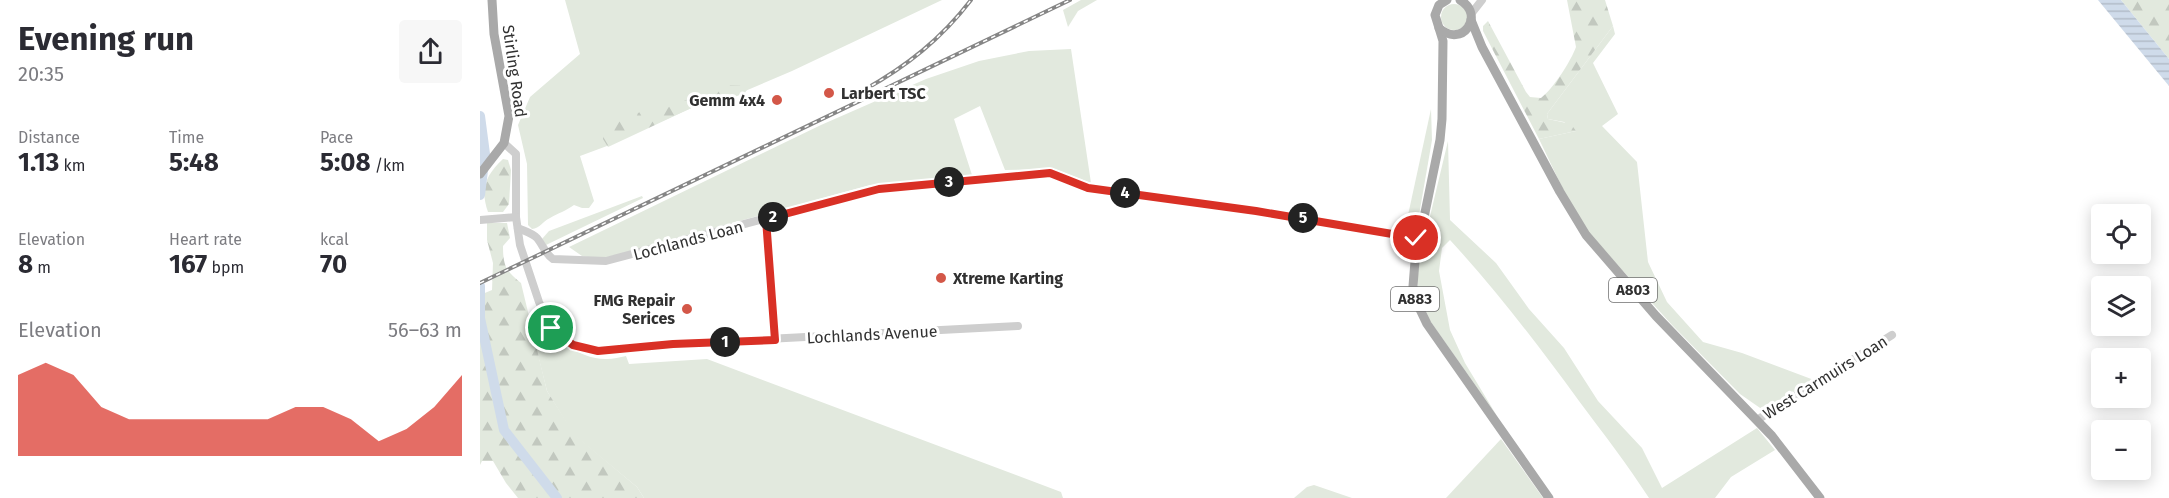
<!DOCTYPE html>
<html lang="en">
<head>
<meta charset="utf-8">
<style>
	body { margin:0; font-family:"Fira Sans",sans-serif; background:#f7f7f7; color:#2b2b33; height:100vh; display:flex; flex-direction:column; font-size:22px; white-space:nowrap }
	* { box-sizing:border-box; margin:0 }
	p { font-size:20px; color:#7c7c81 }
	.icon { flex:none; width:33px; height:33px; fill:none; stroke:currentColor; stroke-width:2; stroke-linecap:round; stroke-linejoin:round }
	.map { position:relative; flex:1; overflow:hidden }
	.drawer { display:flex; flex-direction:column; background:#fff; width:480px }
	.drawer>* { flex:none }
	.tools { position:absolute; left:1611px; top:204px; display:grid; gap:12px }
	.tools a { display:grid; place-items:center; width:60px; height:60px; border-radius:6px; background:#fff; box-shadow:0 3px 15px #0003; font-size:30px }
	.pin { position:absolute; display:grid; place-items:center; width:51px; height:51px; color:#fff; margin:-26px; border:3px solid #fff; border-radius:50%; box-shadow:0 2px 6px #0007 }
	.km { position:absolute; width:30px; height:30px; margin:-15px; border-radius:50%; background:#222; color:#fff; font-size:16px; line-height:30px; text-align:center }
	.round { display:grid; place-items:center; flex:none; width:63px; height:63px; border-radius:6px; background:#f7f7f7 }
	.overview { display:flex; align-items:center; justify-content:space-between; height:102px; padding:0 18px }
	h1 { font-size:33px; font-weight:700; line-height:45px }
	.metrics { display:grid; grid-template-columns:repeat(3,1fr); gap:9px; height:102px; padding:6px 18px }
	.metrics div { display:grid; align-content:center }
	.metrics b { font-size:26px; font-weight:700 }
	.metrics small { font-size:16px; font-weight:400 }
	.metrics p { font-size:16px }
	.chart { height:168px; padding:12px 18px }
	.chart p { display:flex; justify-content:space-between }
	.chart svg { width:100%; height:108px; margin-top:6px; fill:#d93025; opacity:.7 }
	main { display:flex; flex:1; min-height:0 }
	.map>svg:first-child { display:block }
</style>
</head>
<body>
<main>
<section class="drawer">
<div class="overview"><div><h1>Evening run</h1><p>20:35</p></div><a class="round"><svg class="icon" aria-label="share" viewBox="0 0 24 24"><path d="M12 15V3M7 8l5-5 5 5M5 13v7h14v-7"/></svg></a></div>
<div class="metrics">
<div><p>Distance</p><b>1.13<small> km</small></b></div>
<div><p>Time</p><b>5:48</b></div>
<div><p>Pace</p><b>5:08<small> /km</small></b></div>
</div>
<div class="metrics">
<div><p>Elevation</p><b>8<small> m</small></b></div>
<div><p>Heart rate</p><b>167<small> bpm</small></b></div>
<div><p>kcal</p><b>70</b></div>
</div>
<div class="chart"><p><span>Elevation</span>56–63 m</p>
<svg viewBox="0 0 160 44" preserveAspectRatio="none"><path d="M0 44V11L10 6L20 11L30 24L40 29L50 29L60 29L70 29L80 29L90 29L100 24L110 24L120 29L130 38L140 33L150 24L160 11V44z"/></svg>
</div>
</section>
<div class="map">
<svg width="1689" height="498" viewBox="0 0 1689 498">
	<defs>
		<pattern id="forest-firs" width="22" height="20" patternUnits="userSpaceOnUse" patternTransform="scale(1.5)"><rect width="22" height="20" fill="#e2e9de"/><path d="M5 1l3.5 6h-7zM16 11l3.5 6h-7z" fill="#c2c8bf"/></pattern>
		<pattern id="water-rules" width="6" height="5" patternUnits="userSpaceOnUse" patternTransform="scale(1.5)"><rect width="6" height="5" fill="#cfdbea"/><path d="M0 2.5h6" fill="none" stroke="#b2bcc9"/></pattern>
	</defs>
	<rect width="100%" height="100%" fill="#fff"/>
	<!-- green -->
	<g fill="#e2e9de">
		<path d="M85 0H462L312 71 244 100 238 96 127 146 100 156 114 201 109 208H102L94 205C86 211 78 213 70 218 62 222 60 228 52 229L48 225 47 164 38 125 50 97 100 54Z"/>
		<polygon points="601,0 617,0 598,11 588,27 583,10"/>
		<circle cx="974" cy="17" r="13"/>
		<polygon points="1133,26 1135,34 1113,63 1138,114 1122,126 1157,162 1168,262 1187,302 1223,342 1262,353 1334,380 1283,410 1260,394 1192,325 1105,229 1091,206 1059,139 1096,131 1084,122 1068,119 1067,114"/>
		<polygon points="591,49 611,183 575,169 525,170 500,106 474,119 492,175 390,185 121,259 102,256 89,247 341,125 446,79 499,61 549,51"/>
		<polygon points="951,109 952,140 938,221 936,229 925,229"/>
		<path d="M968 141 970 220 1016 263 1049 309 1084 348 1118 401 1162 448 1182 488 1277 428 1295 450 1251 477 1235 498H1169C1147 464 1123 433 1099 401 1058 345 1017 291 970 240L962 248 959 271 970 330 985 363 1017 416 950 321 938 291 937 276 940 258Z"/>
		<polygon points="162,196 163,198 66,245 62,239 69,231"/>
		<path d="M60 322C78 339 100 360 127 359 133 359 140 357 146 356L149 364 227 359 581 492 583 498H164L157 487 94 435 67 391 50 323Z"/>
		<polygon points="1021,439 1063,498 966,498"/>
		<polygon points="834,485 872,498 814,498 827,487"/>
	</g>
	<!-- forest -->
	<g fill="url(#forest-firs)">
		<path d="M1087 0H1125L1133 26 1067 114 1068 119 1091 124 1096 131 1059 139 1003 31V26L1008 21 1046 92 1050 97 1061 98C1073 89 1091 61 1096 47Z"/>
		<polygon points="1641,0 1689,0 1689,59"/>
		<polygon points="243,85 269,86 265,93 244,101 235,97 128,147 123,139 127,123 138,120 149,124 155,120 158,113 164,110 174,113"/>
		<path d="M23 159 28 160 31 170 29 204 23 212H8C0 189 5 176 23 159Z"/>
		<path d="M7 223H27L30 238 23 246C23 266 26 271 41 283L67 391 95 435 157 487 164 498H38L26 483 13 461H2L0 465V295L12 290 13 263 7 240Z"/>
	</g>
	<!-- water -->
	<polygon fill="url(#water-rules)" points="1618,0 1641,0 1689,59 1689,86"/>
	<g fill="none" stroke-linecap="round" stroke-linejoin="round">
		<!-- river -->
		<g stroke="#cfdbea" stroke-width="10">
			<polyline points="0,116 5,154 0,195"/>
			<polyline points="0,286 0,318 24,430 77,498"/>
		</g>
		<!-- minor -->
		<g stroke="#cecece" stroke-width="8">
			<polyline points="991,14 1002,0"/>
			<polyline points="24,143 36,154 36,217 40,245 59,302 71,329 93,345 118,351 193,344 538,326"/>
			<polyline points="286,219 295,340"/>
			<polyline points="0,220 36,217"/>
			<path d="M38 228C44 231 52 233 57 238 63 245 65 254 73 259L126 261 399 188 570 173 608 188 776 211 939 238"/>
			<polyline points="1277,420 1412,335"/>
		</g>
		<!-- major -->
		<g stroke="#a9a9a9" stroke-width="9">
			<polyline points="967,0 959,5 955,15 963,41 962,119 960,140 935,261 933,286 937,303 947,324 1069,498"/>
			<polyline points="991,20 1002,47 1080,192 1106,235 1176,316 1292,436 1340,498"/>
			<path d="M959 28C982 49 1006 15 980 0"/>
			<polyline points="0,174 24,143 29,116 14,34 12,0"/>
		</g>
		<defs>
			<g id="rail">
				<path d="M384 90C427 66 461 39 491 0"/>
				<polyline points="0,283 590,0"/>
			</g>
		</defs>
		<!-- rail casing -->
		<use href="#rail" stroke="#868686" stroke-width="4"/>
		<!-- rail -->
		<use href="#rail" stroke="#fff" stroke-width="1.5" stroke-dasharray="4.5" stroke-linecap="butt"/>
	</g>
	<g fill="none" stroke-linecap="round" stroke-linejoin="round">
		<defs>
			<polyline id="route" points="71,328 93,345 118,351 193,344 295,340 286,219 399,189 570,173 608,188 776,211 936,238"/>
		</defs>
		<!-- route casing -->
		<use href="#route" stroke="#fff" stroke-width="12"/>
		<!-- route -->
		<use href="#route" stroke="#d93025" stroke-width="8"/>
	</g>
	<!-- markers -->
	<g fill="#d35748" stroke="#fff" stroke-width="2">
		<circle cx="349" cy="93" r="6"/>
		<circle cx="297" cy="100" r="6"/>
		<circle cx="461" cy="278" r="6"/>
		<circle cx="207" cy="309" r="6"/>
	</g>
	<g text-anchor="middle" stroke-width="6" stroke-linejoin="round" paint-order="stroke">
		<!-- shield labels -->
		<g fill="#fff" stroke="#6f6f6f" stroke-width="1.5">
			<rect x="1129" y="278" width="48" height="24" rx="4.5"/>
			<rect x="911" y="287" width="48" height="24" rx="4.5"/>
		</g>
		<g font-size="15" font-weight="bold" fill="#313131">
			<text x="1153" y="295">A803</text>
			<text x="935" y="304">A883</text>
		</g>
		<!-- street labels -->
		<g font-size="16" fill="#313131" stroke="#fff">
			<text transform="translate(35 71) rotate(82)" y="6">Stirling Road</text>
			<text transform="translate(208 240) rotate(-15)" y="6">Lochlands Loan</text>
			<text transform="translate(392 334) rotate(-3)" y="6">Lochlands Avenue</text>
			<text transform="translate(1345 377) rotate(-32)" y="6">West Carmuirs Loan</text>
		</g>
		<!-- poi labels -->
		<g font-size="16" font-weight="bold" fill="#313131" stroke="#fff" text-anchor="start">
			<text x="361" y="99">Larbert TSC</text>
			<text x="285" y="106" text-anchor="end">Gemm 4x4</text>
			<text x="473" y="284">Xtreme Karting</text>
			<text x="195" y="306" text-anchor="end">FMG Repair<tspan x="195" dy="18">Serices</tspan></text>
		</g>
	</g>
</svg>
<div class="tools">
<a><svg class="icon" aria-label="locate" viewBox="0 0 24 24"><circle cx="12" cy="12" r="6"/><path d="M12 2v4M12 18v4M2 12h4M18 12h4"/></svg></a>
<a><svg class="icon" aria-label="layers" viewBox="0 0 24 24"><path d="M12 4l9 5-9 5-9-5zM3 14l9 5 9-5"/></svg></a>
<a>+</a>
<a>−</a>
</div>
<div class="pin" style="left:71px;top:328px;background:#1e9e55"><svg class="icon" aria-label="arrive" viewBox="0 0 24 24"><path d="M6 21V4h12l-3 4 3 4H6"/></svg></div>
<div class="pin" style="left:936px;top:238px;background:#d93025"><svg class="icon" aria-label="check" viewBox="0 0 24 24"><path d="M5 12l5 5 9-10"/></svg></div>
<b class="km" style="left:245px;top:342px">1</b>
<b class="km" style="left:293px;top:217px">2</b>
<b class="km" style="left:469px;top:182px">3</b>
<b class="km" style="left:645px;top:193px">4</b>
<b class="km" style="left:823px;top:218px">5</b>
</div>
</main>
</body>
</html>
